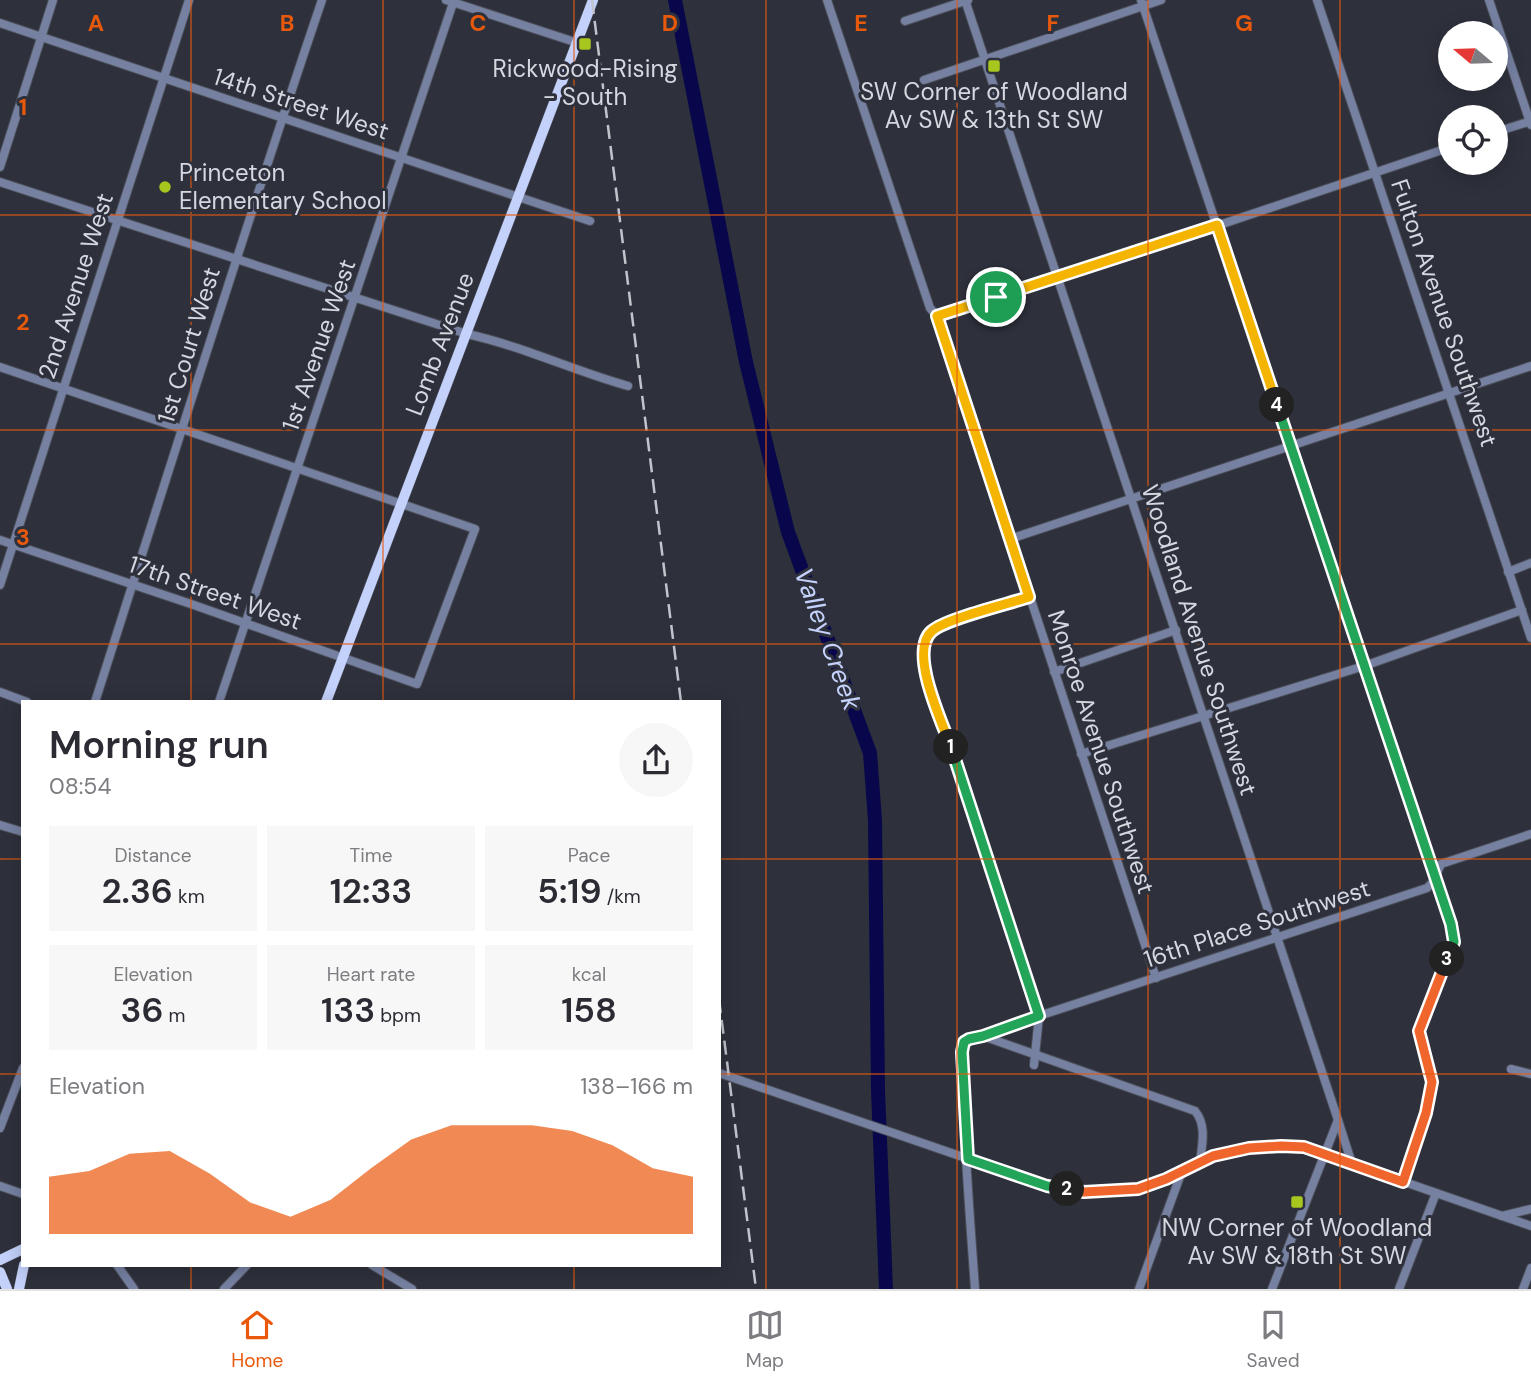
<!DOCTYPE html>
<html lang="en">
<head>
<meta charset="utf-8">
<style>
	body { margin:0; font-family:"DM Sans",sans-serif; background:#f7f7f7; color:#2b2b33; height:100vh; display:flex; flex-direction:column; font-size:26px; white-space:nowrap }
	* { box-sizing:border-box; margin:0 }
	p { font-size:23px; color:#7c7c81 }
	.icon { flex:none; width:38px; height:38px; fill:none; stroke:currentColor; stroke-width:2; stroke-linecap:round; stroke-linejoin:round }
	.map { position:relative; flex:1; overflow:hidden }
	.sheet { position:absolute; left:21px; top:700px; width:700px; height:567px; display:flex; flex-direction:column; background:#fff; border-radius:0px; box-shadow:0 4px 18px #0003 }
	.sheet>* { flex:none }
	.needle { width:46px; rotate:289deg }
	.tools { position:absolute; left:1438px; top:21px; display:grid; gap:14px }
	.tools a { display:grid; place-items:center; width:70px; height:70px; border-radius:50%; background:#fff; box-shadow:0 4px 18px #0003; font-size:35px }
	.pin { position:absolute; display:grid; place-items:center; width:60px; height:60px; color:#fff; margin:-30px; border:4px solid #fff; border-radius:50%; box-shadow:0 2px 7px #0007 }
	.km { position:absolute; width:35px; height:35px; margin:-18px; border-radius:50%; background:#222; color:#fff; font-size:19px; line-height:35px; text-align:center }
	.round { display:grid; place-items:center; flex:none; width:74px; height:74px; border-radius:37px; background:#f7f7f7 }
	.head { display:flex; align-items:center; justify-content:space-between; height:119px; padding:0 28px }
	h1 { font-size:38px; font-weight:600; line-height:52px }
	.figures { display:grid; grid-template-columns:repeat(3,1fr); gap:10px; height:119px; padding:7px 28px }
	.figures div { display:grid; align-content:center; border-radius:0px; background:#f7f7f7; text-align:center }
	.figures b { font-size:35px; font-weight:600 }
	.figures small { font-size:19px; font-weight:400 }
	.figures p { font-size:19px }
	.chart { height:196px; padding:14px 28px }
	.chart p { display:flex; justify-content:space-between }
	.chart svg { width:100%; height:126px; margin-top:7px; fill:#ea580c; opacity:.7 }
	.tab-bar { display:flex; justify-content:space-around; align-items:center; height:98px; border-top:2px solid #e1e1e2; background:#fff; font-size:19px; color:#7c7c81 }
	.tab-bar a { display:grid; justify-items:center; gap:4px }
	.tab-bar .on { color:#ea580c }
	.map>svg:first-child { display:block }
</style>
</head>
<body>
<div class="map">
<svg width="1531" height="1289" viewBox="0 0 1531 1289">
	<rect width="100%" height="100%" fill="#2e313c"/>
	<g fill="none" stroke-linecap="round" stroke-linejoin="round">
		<!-- river -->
		<polyline stroke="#09074b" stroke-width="14" points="675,0 746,362 788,532 870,753 875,820 878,1090 886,1289"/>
		<defs>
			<g id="minor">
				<polyline points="446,0 578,43"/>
				<polyline points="827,0 930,308 937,316 1156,978"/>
				<polyline points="965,0 1338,1120 1272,1289"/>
				<polyline points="1141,0 1451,924 1454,942 1419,1031 1432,1082 1426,1113 1403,1182"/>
				<polyline points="1317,0 1531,638"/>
				<polyline points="1489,0 1531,125"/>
				<polyline points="905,21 968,0"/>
				<polyline points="0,23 590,221"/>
				<polyline points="924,80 1161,0"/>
				<polyline points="1496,132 1531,121"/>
				<polyline points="0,167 53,0"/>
				<path d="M0 182 467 334C522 346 574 371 628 386"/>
				<polyline points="937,316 1136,253 1451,147"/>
				<polyline points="0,367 475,529 417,684 191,604 0,540"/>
				<polyline points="1010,539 1531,366"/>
				<polyline points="1508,572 1531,563"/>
				<polyline points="0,585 189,0"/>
				<polyline points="1029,597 937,627 925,639 922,658 1039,1016 1034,1065"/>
				<polyline points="1054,672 1176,630"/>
				<polyline points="0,692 27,702"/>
				<path d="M95 702C170 468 243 233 322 0"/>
				<polyline points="219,702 454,0"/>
				<polyline points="1081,754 1364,666 1522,610"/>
				<polyline points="0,825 23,832"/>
				<path d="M983 1036 1195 1111C1207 1125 1202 1145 1200 1162"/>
				<polyline points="1511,1069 1531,1074"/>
				<polyline points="719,1073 1047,1186 1084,1192 1138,1189 1166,1179 1213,1156 1249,1148 1304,1147 1531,1226"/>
				<polyline points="1338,1120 1352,1164"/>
				<polyline points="0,1128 23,1068"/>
				<polyline points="0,1186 23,1194"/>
				<polyline points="1502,1216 1531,1209"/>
				<polyline points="117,1265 134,1289"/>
				<polyline points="372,1265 412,1289"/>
				<polyline points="224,1289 247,1265"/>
				<path d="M975 1289C973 1256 956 1055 966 1040L1427 888 1432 883 1441 864 1531 834"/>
				<polyline points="1139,1289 1182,1171"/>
				<polyline points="1399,1289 1436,1193"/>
				<polyline points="1523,1289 1531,1268"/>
			</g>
			<g id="major">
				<polyline points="326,702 593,0"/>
				<polyline points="0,1260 23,1249"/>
				<polyline points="0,1272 7,1289"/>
				<polyline points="19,1289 24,1265"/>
			</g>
		</defs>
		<!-- minor casing -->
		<use href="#minor" stroke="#4c4f59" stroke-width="10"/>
		<!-- major casing -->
		<use href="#major" stroke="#4c4f59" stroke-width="11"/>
		<!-- minor -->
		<use href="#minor" stroke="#7681a2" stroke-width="8"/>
		<!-- major -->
		<use href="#major" stroke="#c3d1fb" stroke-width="10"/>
		<!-- rail -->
		<g stroke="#c1c4cb" stroke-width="2.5" stroke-dasharray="14 7" stroke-linecap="butt">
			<polyline points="592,0 681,702"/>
			<polyline points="719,999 756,1289"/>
		</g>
	</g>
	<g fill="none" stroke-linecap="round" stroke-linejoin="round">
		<defs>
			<path id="split-1" d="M951 747C942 722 908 651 932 631 945 619 1008 604 1029 597L937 316 996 297"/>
			<polyline id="split-2" points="951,747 1039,1016 983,1036 969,1039 964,1042 962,1052 968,1159 1047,1186 1067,1189"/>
			<polyline id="split-3" points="1067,1189 1084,1192 1138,1189 1166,1179 1213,1156 1249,1148 1281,1146 1304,1147 1403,1182 1426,1113 1432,1082 1419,1031 1447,959"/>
			<polyline id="split-4" points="1277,405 1451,924 1454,942 1447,959"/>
			<polyline id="split-5" points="996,297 1217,225 1277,405"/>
		</defs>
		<!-- split-1 casing -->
		<use href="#split-1" stroke="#fff" stroke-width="14"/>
		<!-- split-2 casing -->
		<use href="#split-2" stroke="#fff" stroke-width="14"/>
		<!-- split-3 casing -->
		<use href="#split-3" stroke="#fff" stroke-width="14"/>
		<!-- split-4 casing -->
		<use href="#split-4" stroke="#fff" stroke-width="14"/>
		<!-- split-5 casing -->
		<use href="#split-5" stroke="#fff" stroke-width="14"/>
		<!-- split-1 -->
		<use href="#split-1" stroke="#f5b400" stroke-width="9"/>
		<!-- split-2 -->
		<use href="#split-2" stroke="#22a559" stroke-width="9"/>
		<!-- split-3 -->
		<use href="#split-3" stroke="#f0652b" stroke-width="9"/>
		<!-- split-4 -->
		<use href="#split-4" stroke="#22a559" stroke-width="9"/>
		<!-- split-5 -->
		<use href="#split-5" stroke="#f5b400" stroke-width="9"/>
	</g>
	<!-- grid -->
	<path fill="none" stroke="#e8590c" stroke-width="2" stroke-opacity="0.55" d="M191 0V702M383 0V702M574 0V702M766 0V1289M957 0V1289M1148 0V1289M1340 0V1289M0 215H1531M0 430H1531M0 644H1531M0 859H23M719 859H1531M0 1074H23M719 1074H1531M191 1265V1289M383 1265V1289M574 1265V1289"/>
	<!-- markers -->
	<g fill="#a7c71e" stroke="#2e313c" stroke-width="2.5">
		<rect x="578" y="37" width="14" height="14" rx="3.5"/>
		<rect x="987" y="59" width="14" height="14" rx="3.5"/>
		<circle cx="165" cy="187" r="7"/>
		<rect x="1290" y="1195" width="14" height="14" rx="3.5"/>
	</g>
	<g text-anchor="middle" stroke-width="6" stroke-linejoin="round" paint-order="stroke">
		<!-- poi labels -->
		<g font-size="24" fill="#d5d8df" stroke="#2e313c">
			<text x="585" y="77">Rickwood-Rising<tspan x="585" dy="28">- South</tspan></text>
			<text x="994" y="100">SW Corner of Woodland<tspan x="994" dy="28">Av SW &amp; 13th St SW</tspan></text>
			<text x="179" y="181" text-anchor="start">Princeton<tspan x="179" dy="28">Elementary School</tspan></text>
			<text x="1297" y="1236">NW Corner of Woodland<tspan x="1297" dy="28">Av SW &amp; 18th St SW</tspan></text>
		</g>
		<!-- street labels -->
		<g font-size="24" fill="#d5d8df" stroke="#2e313c">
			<text transform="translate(301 104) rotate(18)" y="8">14th Street West</text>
			<text transform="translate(76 286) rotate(-72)" y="8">2nd Avenue West</text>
			<text transform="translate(1444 313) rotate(71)" y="8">Fulton Avenue Southwest</text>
			<text transform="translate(440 344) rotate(-69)" y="8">Lomb Avenue</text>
			<text transform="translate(189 345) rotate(-73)" y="8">1st Court West</text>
			<text transform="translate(319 345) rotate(-71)" y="8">1st Avenue West</text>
			<text transform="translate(215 593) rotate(19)" y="8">17th Street West</text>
			<text transform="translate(1199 640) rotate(72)" y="8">Woodland Avenue Southwest</text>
			<text transform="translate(1101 752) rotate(72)" y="8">Monroe Avenue Southwest</text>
			<text transform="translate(1257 924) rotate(-18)" y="8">16th Place Southwest</text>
		</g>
		<!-- water labels -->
		<g font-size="26" font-style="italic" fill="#c5d3fc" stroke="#2e313c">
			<text transform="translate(828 639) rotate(70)" y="9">Valley Creek</text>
		</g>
	</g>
	<g font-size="23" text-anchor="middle" font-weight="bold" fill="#e8590c" stroke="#2e313c" stroke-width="6" stroke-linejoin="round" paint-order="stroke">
		<text x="96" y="31">A</text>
		<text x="287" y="31">B</text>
		<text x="478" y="31">C</text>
		<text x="670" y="31">D</text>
		<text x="861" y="31">E</text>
		<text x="1053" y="31">F</text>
		<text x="1244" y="31">G</text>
		<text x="23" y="115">1</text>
		<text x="23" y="330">2</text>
		<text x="23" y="545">3</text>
	</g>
</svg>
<div class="tools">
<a><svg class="needle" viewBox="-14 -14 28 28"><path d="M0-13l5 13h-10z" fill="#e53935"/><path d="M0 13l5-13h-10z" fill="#7c7c81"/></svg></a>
<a><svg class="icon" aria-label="locate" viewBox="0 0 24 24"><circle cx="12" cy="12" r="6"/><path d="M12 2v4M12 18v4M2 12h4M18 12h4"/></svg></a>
</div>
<div class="pin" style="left:996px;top:297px;background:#1e9e55"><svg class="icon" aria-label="arrive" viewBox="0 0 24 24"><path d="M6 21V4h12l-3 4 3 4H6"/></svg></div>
<b class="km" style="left:951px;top:747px">1</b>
<b class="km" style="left:1067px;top:1189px">2</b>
<b class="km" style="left:1447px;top:959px">3</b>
<b class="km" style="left:1277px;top:405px">4</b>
<section class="sheet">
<div class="head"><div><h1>Morning run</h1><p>08:54</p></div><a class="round"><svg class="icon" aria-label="share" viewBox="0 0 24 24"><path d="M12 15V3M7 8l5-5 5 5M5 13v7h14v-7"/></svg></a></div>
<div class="figures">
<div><p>Distance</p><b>2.36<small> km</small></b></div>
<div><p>Time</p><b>12:33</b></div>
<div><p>Pace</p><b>5:19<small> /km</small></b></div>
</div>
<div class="figures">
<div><p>Elevation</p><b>36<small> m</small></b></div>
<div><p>Heart rate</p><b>133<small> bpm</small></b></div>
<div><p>kcal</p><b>158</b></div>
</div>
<div class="chart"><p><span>Elevation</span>138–166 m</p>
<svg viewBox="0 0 160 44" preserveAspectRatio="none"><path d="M0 44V24L10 22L20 16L30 15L40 23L50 33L60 38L70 32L80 21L90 11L100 6L110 6L120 6L130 8L140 13L150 21L160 24V44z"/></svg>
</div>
</section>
</div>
<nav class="tab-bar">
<a class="on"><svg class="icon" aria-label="home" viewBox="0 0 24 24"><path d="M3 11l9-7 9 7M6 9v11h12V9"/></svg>Home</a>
<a><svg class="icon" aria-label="map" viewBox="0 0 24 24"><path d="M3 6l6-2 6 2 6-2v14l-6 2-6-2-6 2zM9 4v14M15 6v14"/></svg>Map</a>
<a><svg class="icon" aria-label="saved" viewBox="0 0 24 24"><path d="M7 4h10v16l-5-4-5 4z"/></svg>Saved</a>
</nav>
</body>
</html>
